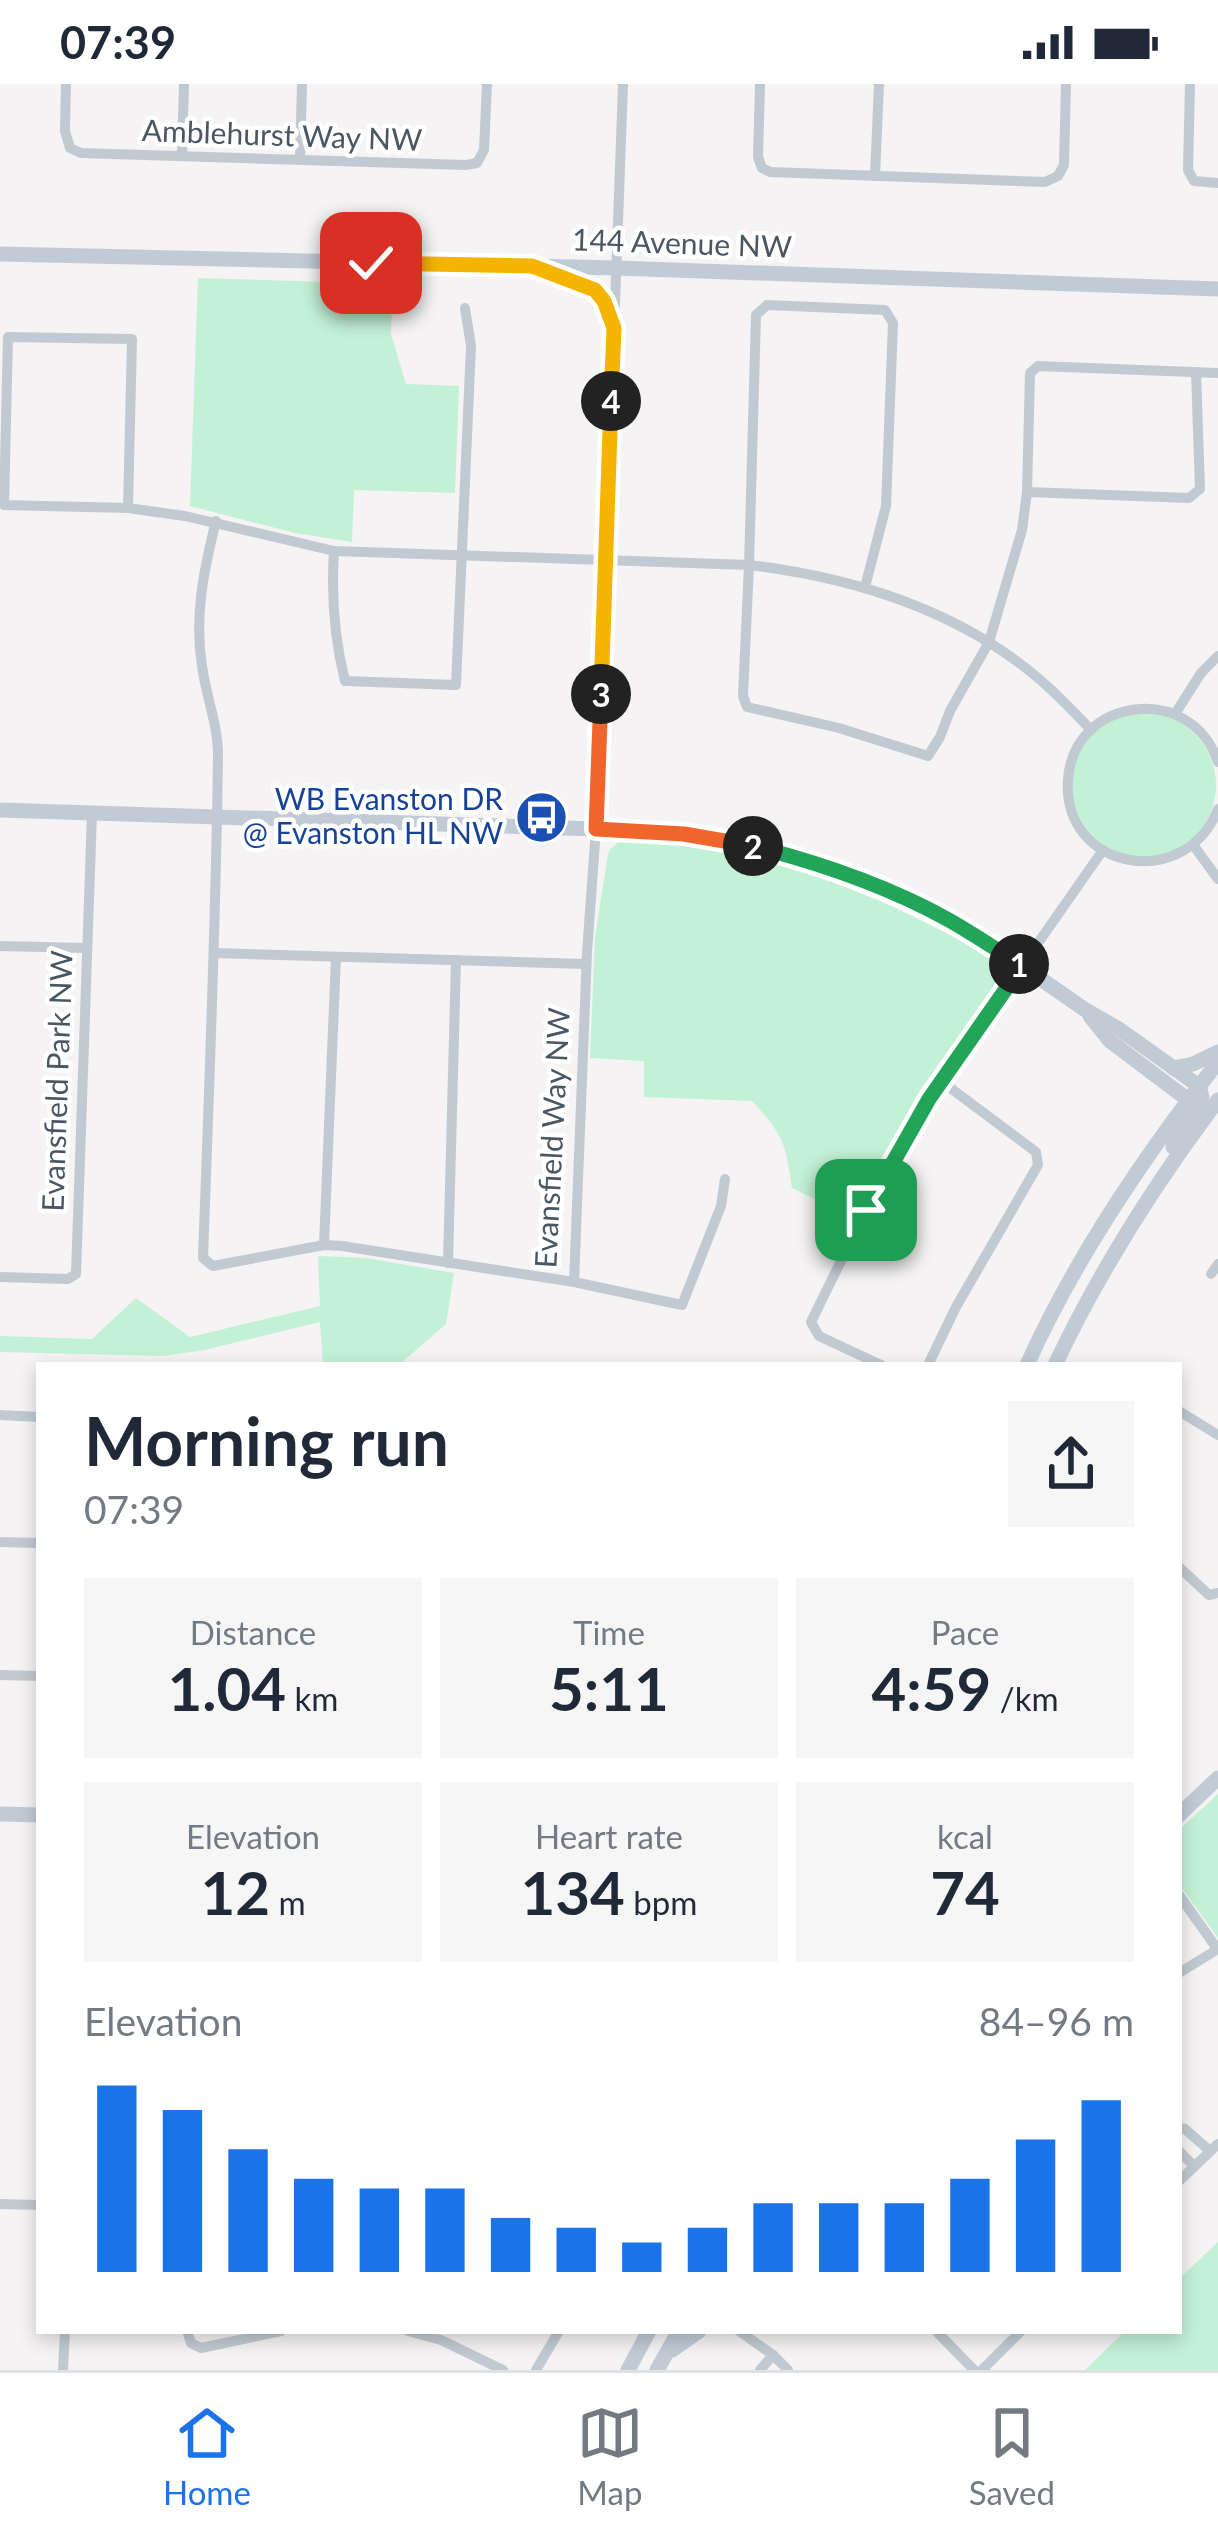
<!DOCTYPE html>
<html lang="en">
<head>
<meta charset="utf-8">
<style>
	body { margin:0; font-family:Lato,sans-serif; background:#f6f6f7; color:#1f2937; height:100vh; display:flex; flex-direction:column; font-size:45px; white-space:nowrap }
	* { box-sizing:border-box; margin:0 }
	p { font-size:39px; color:#747a83 }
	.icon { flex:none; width:66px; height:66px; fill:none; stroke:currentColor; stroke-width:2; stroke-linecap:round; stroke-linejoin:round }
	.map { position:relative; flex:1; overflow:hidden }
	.panel { position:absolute; left:36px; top:1278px; width:1146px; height:972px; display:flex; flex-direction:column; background:#fff; border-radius:0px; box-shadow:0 6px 18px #0003 }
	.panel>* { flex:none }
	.pin { position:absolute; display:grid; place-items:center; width:102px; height:102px; color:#fff; margin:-51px; border-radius:24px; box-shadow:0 6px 18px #0006 }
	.km { position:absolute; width:60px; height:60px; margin:-30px; border-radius:50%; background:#222; color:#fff; font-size:33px; line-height:60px; text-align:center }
	.round { display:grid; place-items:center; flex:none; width:126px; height:126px; border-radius:0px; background:#f6f6f7 }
	.summary { display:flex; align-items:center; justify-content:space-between; height:204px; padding:0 48px }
	h1 { font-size:66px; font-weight:700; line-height:90px }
	.stats { display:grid; grid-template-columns:repeat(3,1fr); gap:18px; height:204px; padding:12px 48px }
	.stats div { display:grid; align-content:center; border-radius:0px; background:#f6f6f7; text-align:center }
	.stats b { font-size:60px; font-weight:700 }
	.stats small { font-size:33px; font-weight:400 }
	.stats p { font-size:33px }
	.chart { height:336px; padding:24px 48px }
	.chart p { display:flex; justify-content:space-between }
	.chart svg { width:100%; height:216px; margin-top:12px; stroke:#1a73e8; stroke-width:6 }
	.status { display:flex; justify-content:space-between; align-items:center; height:84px; padding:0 60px; background:#fff; direction:ltr }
	.status svg { height:33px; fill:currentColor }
	.menu { display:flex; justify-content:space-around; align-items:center; height:168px; border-top:3px solid #e0e1e3; background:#fff; font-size:33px; color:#747a83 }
	.menu a { display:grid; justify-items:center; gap:6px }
	.menu .selected { color:#1a73e8 }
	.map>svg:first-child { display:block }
</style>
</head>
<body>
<div class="status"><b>07:39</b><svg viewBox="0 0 49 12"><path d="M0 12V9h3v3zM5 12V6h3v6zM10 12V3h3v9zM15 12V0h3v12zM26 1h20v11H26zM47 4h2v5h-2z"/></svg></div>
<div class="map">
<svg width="1218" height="2286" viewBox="0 0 1218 2286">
	<rect width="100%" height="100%" fill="#f5f3f3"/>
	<!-- green -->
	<g fill="#c3f1d5">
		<polygon points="198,194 393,200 391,250 406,300 459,302 455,409 354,406 352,458 295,449 190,422"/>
		<circle cx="1144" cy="701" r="72"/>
		<path d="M619 758C726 758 840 794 934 843 956 854 980 866 999 881V895L925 1003 850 1132 792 1104C786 1060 783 1050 752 1017L644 1013V977L590 974 595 853 608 770 610 765Z"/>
		<polygon points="318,1172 366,1174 454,1189 446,1240 399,1281 323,1281 320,1238 205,1266 163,1272 0,1268 0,1252 92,1255 136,1214 190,1253 320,1222"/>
		<polygon points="1218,1710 1218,1854 1179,1800 1179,1746"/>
		<polygon points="1218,2158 1218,2286 1085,2286 1125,2247 1179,2247 1179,2195"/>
	</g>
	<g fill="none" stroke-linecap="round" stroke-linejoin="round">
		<!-- street -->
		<g stroke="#c1cad2" stroke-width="10">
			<polyline points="66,0 65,47 70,64 81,69 466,81 477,79 484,66 487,0"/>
			<polyline points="760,0 758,73 762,84 770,88 1045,98 1058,92 1064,81 1066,0"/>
			<polyline points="1190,0 1188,86 1194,97 1218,99"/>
			<polyline points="182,71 184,0"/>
			<polyline points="300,75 302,0"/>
			<polyline points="875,92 879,0"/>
			<polyline points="1027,408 1189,414 1200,405 1196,288"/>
			<path d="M128 424 132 255 8 253 4 421 128 424 185 432 334 467 749 481C852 493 958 526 1038 594 1057 610 1074 628 1091 646"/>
			<path d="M216 437C204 485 194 532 202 582 206 612 218 641 218 671 216 839 209 1007 203 1174L213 1182 324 1161 342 1162 574 1198 587 868 596 745 623 0"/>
			<path d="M334 467C331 513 334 553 345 597L456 601 471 262 465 224"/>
			<polyline points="865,503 886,422 893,239 885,226 767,221 756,231 749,481 743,612 747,623 839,644 928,672 940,653 950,627 989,558 1022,446 1027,408 1030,289 1038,282 1218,289"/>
			<polyline points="1175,630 1201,589 1218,572"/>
			<path d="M1218 678C1192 598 1073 612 1068 696 1062 786 1185 809 1218 725"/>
			<polyline points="1194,762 1218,795"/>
			<polyline points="0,862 86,864"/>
			<polyline points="214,869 586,880"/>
			<polyline points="324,1161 336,873"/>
			<polyline points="448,1179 456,876"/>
			<polyline points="1211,1190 1218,1180"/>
			<polyline points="0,1193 68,1195 76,1190 92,729"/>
			<polyline points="574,1198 682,1221 721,1122 725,1095"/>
			<polyline points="881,1281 819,1252 811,1238 866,1126 929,1015 1103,766"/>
			<polyline points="928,1281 956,1223 1038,1081 1036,1068 941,997"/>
			<polyline points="1179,1327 1218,1351"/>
			<polyline points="0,1331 39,1333"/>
			<polyline points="0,1458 39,1459"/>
			<polyline points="1179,1483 1209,1511 1218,1509"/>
			<polyline points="0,1591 39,1592"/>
			<polyline points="1179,1811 1218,1866"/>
			<polyline points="1179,1889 1218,1865"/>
			<polyline points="1179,2044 1185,2045 1210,2067"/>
			<polyline points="1179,2067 1194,2082"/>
			<polyline points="1179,2097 1218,2060"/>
			<polyline points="0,2120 39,2121"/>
			<polyline points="187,2247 191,2259 201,2264 281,2247"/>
			<polyline points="408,2247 441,2256 503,2286"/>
			<polyline points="739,2247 773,2271 788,2286"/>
			<polyline points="936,2247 974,2286"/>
			<polyline points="63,2286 65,2247"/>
			<polyline points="536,2286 559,2247"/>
			<polyline points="760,2286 773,2271"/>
			<polyline points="982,2286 1021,2247"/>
		</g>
		<!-- secondary -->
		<g stroke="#c1cbd6" stroke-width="15">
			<polyline points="0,170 617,184 1218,205"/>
			<path d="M540 185C583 203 598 195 614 244"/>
			<polyline points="0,726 596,745 684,750 756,763 828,784 891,807 949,836 1022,882 1084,925 1119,945 1199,1002"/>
			<polyline points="1090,932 1110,957 1195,1021"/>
			<polyline points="1173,984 1193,980 1218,968"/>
			<polyline points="1173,1063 1202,1013 1200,1005"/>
			<path d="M1027 1281C1076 1172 1144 1072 1218 978"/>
			<path d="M1055 1281C1099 1188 1156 1098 1218 1016"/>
			<polyline points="0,1730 39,1731"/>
			<polyline points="1179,1731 1218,1694"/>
			<polyline points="672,2266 699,2247"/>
			<polyline points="628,2286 649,2247"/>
			<polyline points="657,2286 679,2247"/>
		</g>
	</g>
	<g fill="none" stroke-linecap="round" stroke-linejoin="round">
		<defs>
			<polyline id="split-1" points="866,1126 929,1015 1022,882 1019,880"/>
			<path id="split-2" d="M753 762C820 779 887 802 947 835 972 849 996 865 1019 880"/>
			<polyline id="split-3" points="601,610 596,745 684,750 753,762"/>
			<polyline id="split-4" points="601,610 611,317"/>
			<polyline id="split-5" points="371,179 532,182 595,206 604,217 614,244 611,317"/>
		</defs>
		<!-- split-1 casing -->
		<use href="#split-1" stroke="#fff" stroke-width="24"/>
		<!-- split-2 casing -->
		<use href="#split-2" stroke="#fff" stroke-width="24"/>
		<!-- split-3 casing -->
		<use href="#split-3" stroke="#fff" stroke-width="24"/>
		<!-- split-4 casing -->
		<use href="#split-4" stroke="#fff" stroke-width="24"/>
		<!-- split-5 casing -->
		<use href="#split-5" stroke="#fff" stroke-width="24"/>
		<!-- split-1 -->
		<use href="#split-1" stroke="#22a559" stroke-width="15"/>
		<!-- split-2 -->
		<use href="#split-2" stroke="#22a559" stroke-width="15"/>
		<!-- split-3 -->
		<use href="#split-3" stroke="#f0652b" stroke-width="15"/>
		<!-- split-4 -->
		<use href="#split-4" stroke="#f5b400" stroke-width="15"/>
		<!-- split-5 -->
		<use href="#split-5" stroke="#f5b400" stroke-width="15"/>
	</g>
	<!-- icons -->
	<defs>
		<symbol id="bus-disc" viewBox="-11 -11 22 22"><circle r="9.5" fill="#1a4fb4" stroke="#fff"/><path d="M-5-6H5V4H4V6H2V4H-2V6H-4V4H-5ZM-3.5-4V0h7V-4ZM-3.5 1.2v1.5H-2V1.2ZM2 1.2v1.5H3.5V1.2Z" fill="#fff"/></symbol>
	</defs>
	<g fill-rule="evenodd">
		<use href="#bus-disc" x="512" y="704" width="59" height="59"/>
	</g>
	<g text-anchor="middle" stroke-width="9" stroke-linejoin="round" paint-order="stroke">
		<!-- street labels -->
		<g font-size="30" fill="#4a5661" stroke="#fff">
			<text transform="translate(282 52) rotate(2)" y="10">Amblehurst Way NW</text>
			<text transform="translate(682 160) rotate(2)" y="10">144 Avenue NW</text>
			<text transform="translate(58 997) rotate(-88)" y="10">Evansfield Park NW</text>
			<text transform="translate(553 1054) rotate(-87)" y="10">Evansfield Way NW</text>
		</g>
		<!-- transit labels -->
		<g font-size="30" fill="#164399" stroke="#fff" text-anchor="end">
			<text x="503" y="726">WB Evanston DR<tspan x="503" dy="34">@ Evanston HL NW</tspan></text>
		</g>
	</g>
</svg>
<div class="pin" style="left:866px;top:1126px;background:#1e9e55"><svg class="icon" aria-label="arrive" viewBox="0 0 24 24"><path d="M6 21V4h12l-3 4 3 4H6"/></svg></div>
<div class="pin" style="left:371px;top:179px;background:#d93025"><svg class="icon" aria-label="check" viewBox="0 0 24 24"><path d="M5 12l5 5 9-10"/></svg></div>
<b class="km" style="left:1019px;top:880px">1</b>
<b class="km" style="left:753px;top:762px">2</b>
<b class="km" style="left:601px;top:610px">3</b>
<b class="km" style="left:611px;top:317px">4</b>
<section class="panel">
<div class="summary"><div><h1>Morning run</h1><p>07:39</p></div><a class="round"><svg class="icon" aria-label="share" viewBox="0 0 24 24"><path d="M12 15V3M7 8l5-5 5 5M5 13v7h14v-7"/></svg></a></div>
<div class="stats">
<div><p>Distance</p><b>1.04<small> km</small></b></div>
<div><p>Time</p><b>5:11</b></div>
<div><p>Pace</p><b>4:59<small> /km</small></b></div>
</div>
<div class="stats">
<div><p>Elevation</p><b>12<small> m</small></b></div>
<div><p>Heart rate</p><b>134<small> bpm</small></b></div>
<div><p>kcal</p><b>74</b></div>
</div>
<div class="chart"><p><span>Elevation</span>84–96 m</p>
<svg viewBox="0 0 160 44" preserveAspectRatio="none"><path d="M5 44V6M15 44V11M25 44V19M35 44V25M45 44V27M55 44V27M65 44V33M75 44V35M85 44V38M95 44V35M105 44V30M115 44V30M125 44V30M135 44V25M145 44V17M155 44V9"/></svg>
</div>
</section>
</div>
<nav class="menu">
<a class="selected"><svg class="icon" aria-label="home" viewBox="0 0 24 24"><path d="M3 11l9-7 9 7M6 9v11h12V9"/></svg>Home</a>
<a><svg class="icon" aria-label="map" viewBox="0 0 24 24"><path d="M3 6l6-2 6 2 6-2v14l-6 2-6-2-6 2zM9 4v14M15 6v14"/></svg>Map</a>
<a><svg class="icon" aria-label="saved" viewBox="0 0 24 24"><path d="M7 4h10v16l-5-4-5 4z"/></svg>Saved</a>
</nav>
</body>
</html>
